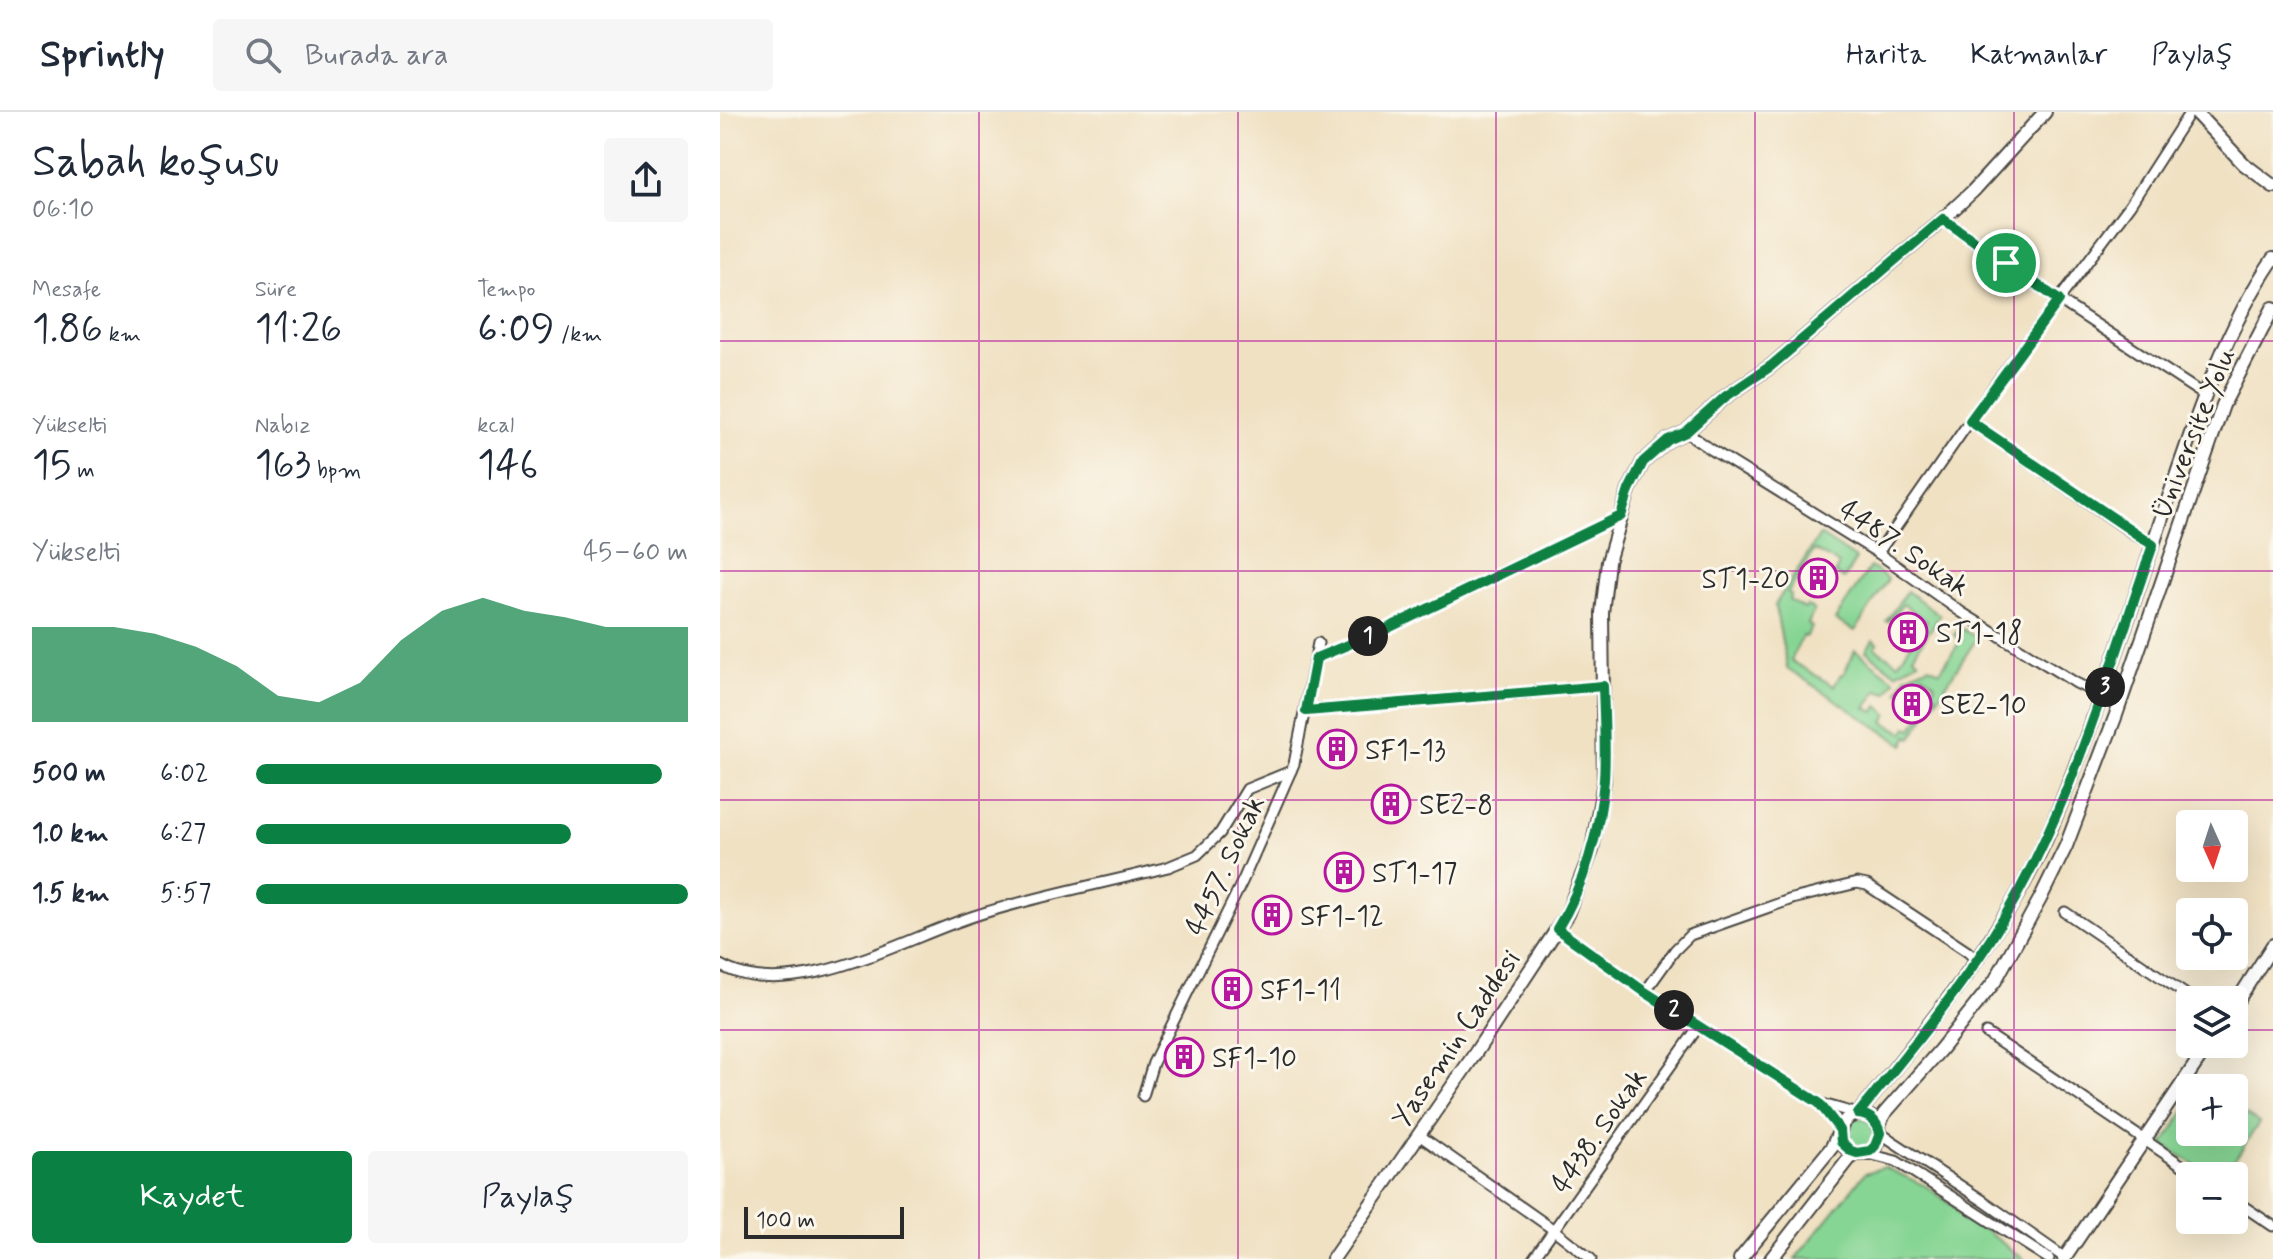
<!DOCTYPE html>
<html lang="tr">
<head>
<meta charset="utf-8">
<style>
	body { margin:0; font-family:Mynerve,sans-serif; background:#f6f6f7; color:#1f2937; height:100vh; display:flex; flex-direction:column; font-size:30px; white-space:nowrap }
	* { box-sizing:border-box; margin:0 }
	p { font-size:26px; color:#747a83 }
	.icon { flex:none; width:44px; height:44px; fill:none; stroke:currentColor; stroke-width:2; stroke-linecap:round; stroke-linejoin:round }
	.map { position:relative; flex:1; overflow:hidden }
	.panel { display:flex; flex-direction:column; background:#fff; width:720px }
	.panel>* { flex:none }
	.needle { width:52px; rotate:177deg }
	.tools { position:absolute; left:1456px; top:698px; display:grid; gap:16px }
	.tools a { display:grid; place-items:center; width:72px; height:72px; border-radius:8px; background:#fff; box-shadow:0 8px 32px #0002; font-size:40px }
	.scale { position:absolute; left:24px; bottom:20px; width:160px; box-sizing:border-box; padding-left:8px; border:4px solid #2b2b2b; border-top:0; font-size:22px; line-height:28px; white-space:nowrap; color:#2b2b2b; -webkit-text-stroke:6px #fbf7ec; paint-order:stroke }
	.pin { position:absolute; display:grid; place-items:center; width:68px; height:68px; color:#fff; margin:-34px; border:4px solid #fff; border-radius:50%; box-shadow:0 2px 8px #0007 }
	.km { position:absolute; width:40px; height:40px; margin:-20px; border-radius:50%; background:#222; color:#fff; font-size:22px; line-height:40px; text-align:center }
	.round { display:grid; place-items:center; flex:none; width:84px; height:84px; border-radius:8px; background:#f6f6f7 }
	.head { display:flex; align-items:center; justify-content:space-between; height:136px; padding:0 32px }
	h1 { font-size:44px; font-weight:600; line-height:60px }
	.stats { display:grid; grid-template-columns:repeat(3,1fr); gap:12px; height:136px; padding:8px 32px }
	.stats div { display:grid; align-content:center }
	.stats b { font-size:40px; font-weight:600 }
	.stats small { font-size:22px; font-weight:400 }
	.stats p { font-size:22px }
	.chart { height:224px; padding:16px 32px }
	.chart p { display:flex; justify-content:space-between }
	.chart svg { width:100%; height:144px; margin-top:8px; fill:#0b8043; opacity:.7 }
	.action { display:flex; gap:16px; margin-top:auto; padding:16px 32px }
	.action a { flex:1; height:92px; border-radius:8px; background:#0b8043; color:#fff; font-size:32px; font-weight:600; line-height:92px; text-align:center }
	.action a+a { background:#f6f6f7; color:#1f2937 }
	ul { padding:0 32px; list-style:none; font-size:26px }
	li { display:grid; grid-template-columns:128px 96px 1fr; align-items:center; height:60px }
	li i { height:20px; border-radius:10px; background:#0b8043 }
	header { display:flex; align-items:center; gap:48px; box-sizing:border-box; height:112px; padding:0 40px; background:#fff; border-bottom:2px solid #e0e1e3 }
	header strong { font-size:38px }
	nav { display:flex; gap:44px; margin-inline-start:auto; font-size:28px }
	.search { width:560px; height:72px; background:#f6f6f7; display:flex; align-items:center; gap:20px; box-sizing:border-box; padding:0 28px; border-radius:8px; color:#747a83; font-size:30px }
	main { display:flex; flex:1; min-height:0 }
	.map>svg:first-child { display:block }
</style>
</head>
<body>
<header>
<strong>Sprintly</strong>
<div class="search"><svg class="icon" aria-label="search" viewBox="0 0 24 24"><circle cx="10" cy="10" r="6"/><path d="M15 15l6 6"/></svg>Burada ara</div>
<nav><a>Harita</a><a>Katmanlar</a><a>Paylaş</a></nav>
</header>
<main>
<section class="panel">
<div class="head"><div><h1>Sabah koşusu</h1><p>06:10</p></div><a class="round"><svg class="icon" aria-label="share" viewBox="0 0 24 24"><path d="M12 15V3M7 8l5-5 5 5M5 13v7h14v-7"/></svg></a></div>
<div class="stats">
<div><p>Mesafe</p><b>1.86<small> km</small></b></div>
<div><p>Süre</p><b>11:26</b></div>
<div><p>Tempo</p><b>6:09<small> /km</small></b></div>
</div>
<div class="stats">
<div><p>Yükselti</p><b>15<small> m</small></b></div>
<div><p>Nabız</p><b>163<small> bpm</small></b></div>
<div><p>kcal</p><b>146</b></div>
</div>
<div class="chart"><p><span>Yükselti</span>45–60 m</p>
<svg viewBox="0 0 160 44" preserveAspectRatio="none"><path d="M0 44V15L10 15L20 15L30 17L40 21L50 27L60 36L70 38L80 32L90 19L100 10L110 6L120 10L130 12L140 15L150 15L160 15V44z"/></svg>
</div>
<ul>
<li><b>500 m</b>6:02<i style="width:94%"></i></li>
<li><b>1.0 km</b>6:27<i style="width:73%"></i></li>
<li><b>1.5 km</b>5:57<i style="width:100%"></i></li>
</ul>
<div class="action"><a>Kaydet</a><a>Paylaş</a></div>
</section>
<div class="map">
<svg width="1553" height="1147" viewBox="0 0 1553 1147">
	<rect width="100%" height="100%" fill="#fbf7ec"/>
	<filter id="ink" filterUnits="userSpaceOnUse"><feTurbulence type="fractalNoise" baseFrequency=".0125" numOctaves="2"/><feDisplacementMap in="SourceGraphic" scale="16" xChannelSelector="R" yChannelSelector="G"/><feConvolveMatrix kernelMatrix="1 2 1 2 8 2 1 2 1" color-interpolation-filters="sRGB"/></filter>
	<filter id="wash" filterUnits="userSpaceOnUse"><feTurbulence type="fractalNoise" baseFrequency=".006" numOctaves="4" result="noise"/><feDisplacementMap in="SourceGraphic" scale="32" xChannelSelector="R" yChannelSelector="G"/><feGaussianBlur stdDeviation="1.8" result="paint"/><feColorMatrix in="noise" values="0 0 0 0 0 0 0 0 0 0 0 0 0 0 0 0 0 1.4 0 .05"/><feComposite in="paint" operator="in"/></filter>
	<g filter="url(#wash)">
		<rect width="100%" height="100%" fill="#f0e1c3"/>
		<!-- green -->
		<g fill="#87d594" stroke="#598060" stroke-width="2">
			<polygon points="1100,423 1136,447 1124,467 1115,462 1119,452 1094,438 1068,481 1071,483 1069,488 1085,497 1087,494 1094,498 1088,512 1092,515 1086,525 1082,524 1071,549 1114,574 1121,562 1124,562 1135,538 1175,568 1167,581 1158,578 1146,596 1155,600 1158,594 1168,602 1164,610 1184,621 1188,615 1192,617 1216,582 1212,578 1215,574 1214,570 1202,562 1196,566 1192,565 1182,581 1178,579 1186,564 1209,554 1220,559 1241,528 1234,523 1239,515 1257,526 1191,626 1188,624 1184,633 1067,556 1055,493"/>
			<polygon points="1150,455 1168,467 1135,519 1115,508"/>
			<polygon points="1187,479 1220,503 1193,544 1199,549 1176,561 1146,539 1153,528 1158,531 1155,536 1178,551 1207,509 1183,492 1168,510 1166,509"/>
			<polygon points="1470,991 1470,1020 1514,1020 1514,995 1539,1011 1504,1064 1494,1064 1443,1033"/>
			<circle cx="1139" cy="1021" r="15"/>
			<polygon points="1164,1055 1206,1074 1304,1147 1075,1147 1145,1061"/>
		</g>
	</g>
	<g filter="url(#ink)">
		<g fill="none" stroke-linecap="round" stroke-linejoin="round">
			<defs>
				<g id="street">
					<polyline points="1223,107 1339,188 1484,283"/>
					<polyline points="1250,309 1411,420 1433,433"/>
					<polyline points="966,320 992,338 1158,441 1241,500 1356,571 1382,584"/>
					<polyline points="1158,441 1277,270 1410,93 1470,0"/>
					<polyline points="596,546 666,517 901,404"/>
					<polyline points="586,599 883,574"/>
					<polyline points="1345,800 1474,888"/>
					<polyline points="837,817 925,880 1099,991"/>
					<path d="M0 853C70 893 181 828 251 805 315 784 382 772 448 755L477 743 500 721 527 677 571 659"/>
					<polyline points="925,880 955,838 970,823 1072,787 1137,771 1147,773 1248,840 1256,848"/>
					<polyline points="1266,921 1478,1064"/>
					<polyline points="423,984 433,951 523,768 574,652 598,531"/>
					<polyline points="1120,1018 1099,991 1138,1002"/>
					<polyline points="1160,1021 1265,1090 1345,1146"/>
					<polyline points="699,1023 834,1118 871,1147"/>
					<polyline points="1144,1041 1176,1049 1329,1147"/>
					<polyline points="1514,1088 1553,1114"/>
					<polyline points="813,1147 979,914"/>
				</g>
				<g id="secondary">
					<polyline points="1475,0 1524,52 1553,74"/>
					<polyline points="1514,894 1553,833"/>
					<path d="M1138 1002C1211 911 1288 819 1333 711 1377 604 1412 494 1449 385 1477 303 1504 219 1553 147"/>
					<circle cx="1140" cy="1022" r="20"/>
					<polyline points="1158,1015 1164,1002 1220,938 1275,869 1320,787 1346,734 1396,603 1503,293 1553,196"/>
					<polyline points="613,1147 752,946 847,802 872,738 884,669 882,501 888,450 909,378 923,350 948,328 966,320 1005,285 1051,254 1223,107 1253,79 1325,0"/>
					<polyline points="1020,1147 1112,1035 1120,1018"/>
					<polyline points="1051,1147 1129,1047 1137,1041"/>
					<polyline points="1344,1147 1489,932"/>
				</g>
			</defs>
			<!-- street casing -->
			<use href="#street" stroke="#494642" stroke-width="13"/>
			<!-- secondary casing -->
			<use href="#secondary" stroke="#494642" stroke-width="16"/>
			<!-- street -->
			<use href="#street" stroke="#fff" stroke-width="9"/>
			<!-- secondary -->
			<use href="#secondary" stroke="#fff" stroke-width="12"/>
		</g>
	</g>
	<g fill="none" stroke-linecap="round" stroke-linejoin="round" filter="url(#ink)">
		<defs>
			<path id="route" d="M1223 107 1339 188 1250 309 1433 433C1386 566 1348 707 1271 827 1231 889 1184 945 1138 1002 1150 1003 1157 1009 1160 1021L1155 1034 1150 1039 1137 1041 1131 1039 1121 1030 1120 1018 1099 991 925 880 837 817C864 774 880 719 884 668 886 637 884 605 883 574L586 599 596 546 666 517 901 404 909 378 923 350 948 328 966 320 1005 285 1051 254Z"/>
		</defs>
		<!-- route casing -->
		<use href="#route" stroke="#fff" stroke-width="16"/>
		<!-- route -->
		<use href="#route" stroke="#0b8043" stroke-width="10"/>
	</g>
	<!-- grid -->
	<path fill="none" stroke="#b5179e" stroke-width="2" stroke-opacity="0.55" d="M259 0V1147M518 0V1147M776 0V1147M1035 0V1147M1294 0V1147M0 229H1553M0 459H1553M0 688H1553M0 918H1470M1514 918H1553"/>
	<!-- icons -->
	<defs>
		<symbol id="building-ring" viewBox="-11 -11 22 22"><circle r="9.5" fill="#fbf7ec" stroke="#b5179e" stroke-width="1.5"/><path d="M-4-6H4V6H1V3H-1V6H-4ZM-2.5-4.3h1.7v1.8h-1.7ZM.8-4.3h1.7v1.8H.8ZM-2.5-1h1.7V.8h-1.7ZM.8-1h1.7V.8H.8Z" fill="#b5179e"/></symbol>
	</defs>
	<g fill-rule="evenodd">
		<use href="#building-ring" x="1076" y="444" width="44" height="44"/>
		<use href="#building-ring" x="1166" y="498" width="44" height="44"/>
		<use href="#building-ring" x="1170" y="570" width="44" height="44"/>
		<use href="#building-ring" x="595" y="615" width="44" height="44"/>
		<use href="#building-ring" x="649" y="670" width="44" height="44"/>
		<use href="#building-ring" x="602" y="738" width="44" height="44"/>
		<use href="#building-ring" x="530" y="781" width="44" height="44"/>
		<use href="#building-ring" x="490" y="855" width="44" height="44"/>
		<use href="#building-ring" x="442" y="923" width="44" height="44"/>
	</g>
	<g text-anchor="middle" stroke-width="6" stroke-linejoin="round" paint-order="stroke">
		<!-- street labels -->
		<g font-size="28" fill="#2b2b2b" stroke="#fbf7ec">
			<text transform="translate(1472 321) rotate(-68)" y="10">Üniversite Yolu</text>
			<text transform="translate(1185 435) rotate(34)" y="10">4487. Sokak</text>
			<text transform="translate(504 753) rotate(-65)" y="10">4457. Sokak</text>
			<text transform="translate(735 926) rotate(-56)" y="10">Yasemin Caddesi</text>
			<text transform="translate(878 1018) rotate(-55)" y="10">4438. Sokak</text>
		</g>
		<!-- poi labels -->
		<g font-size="28" fill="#2b2b2b" stroke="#fbf7ec" text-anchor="start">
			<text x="1070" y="476" text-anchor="end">ST1-20</text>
			<text x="1216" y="530">ST1-18</text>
			<text x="1220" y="602">SE2-10</text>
			<text x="645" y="647">SF1-13</text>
			<text x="699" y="702">SE2-8</text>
			<text x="652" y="770">ST1-17</text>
			<text x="580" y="813">SF1-12</text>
			<text x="540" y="887">SF1-11</text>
			<text x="492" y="955">SF1-10</text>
		</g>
	</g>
</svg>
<div class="tools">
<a><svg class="needle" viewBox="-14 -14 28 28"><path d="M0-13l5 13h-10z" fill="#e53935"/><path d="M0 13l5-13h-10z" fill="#747a83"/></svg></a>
<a><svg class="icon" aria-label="locate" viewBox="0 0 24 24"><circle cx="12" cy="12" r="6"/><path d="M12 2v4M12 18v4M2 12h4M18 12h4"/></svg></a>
<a><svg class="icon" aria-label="layers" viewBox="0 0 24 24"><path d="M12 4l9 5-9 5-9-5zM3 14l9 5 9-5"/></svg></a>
<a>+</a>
<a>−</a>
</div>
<div class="scale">100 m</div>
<div class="pin" style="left:1286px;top:151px;background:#1e9e55"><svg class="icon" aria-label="arrive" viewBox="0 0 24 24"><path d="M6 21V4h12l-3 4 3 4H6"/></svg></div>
<b class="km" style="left:648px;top:524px">1</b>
<b class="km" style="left:954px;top:898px">2</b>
<b class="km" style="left:1385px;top:575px">3</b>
</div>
</main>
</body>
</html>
